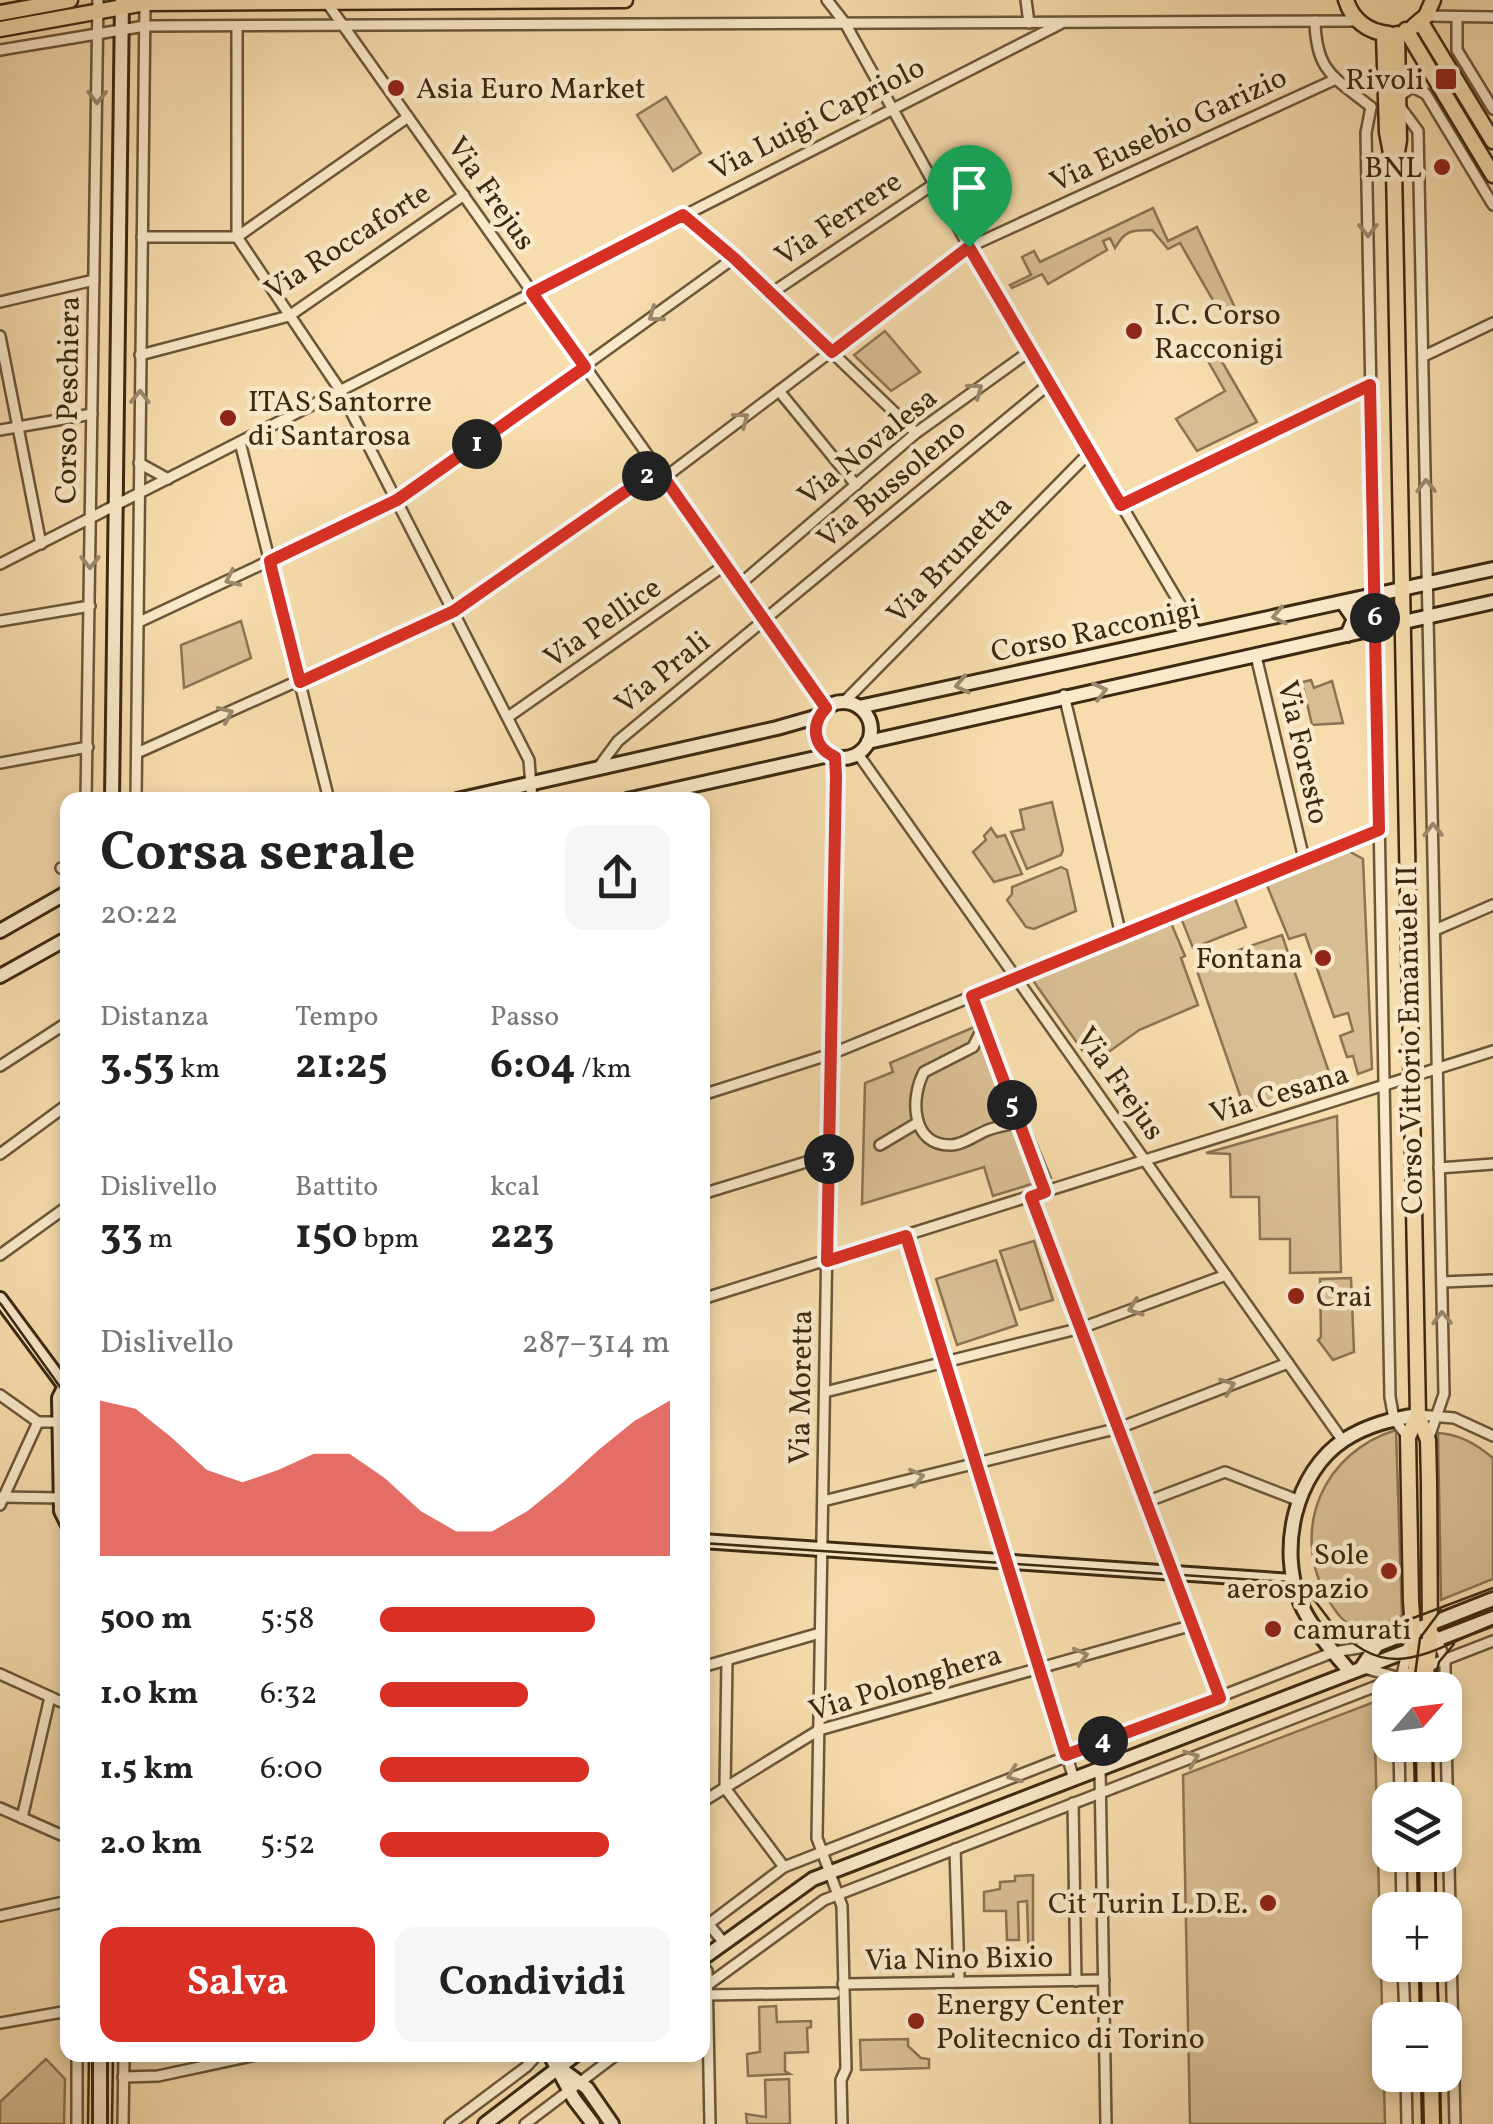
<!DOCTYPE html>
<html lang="it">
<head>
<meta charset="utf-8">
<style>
	body { margin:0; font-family:Vollkorn,serif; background:#f6f6f6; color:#222; height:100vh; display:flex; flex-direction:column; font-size:38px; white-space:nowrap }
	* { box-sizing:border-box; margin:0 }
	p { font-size:32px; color:#767676 }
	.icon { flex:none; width:55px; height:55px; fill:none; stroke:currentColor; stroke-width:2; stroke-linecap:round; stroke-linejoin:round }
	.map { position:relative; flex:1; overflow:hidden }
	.details { position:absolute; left:60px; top:792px; width:650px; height:1270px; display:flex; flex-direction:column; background:#fff; border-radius:20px; box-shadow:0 5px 15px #0003 }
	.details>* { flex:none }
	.needle { width:65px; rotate:62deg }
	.fabs { position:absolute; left:1372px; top:1672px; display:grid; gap:20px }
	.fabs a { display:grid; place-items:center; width:90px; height:90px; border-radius:20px; background:#fff; box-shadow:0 5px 15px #0003; font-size:50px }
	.pin { position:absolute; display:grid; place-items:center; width:85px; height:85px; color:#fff; margin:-102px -42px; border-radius:50% 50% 50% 0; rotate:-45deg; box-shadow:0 0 10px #0007 }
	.pin .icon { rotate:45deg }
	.km { position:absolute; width:50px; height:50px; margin:-25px; border-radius:50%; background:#222; color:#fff; font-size:28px; line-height:50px; text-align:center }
	.round { display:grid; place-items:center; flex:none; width:105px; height:105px; border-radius:20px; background:#f6f6f6 }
	.overview { display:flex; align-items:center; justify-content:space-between; height:170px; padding:0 40px }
	h1 { font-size:55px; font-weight:700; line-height:75px }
	.stats { display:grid; grid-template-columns:repeat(3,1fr); gap:15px; height:170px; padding:10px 40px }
	.stats div { display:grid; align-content:center }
	.stats b { font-size:42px; font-weight:700 }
	.stats small { font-size:28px; font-weight:400 }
	.stats p { font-size:28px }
	.chart { height:280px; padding:20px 40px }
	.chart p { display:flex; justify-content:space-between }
	.chart svg { width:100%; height:180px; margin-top:10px; fill:#d93025; opacity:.7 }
	.action { display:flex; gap:20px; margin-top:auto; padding:20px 40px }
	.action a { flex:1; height:115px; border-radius:20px; background:#d93025; color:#fff; font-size:40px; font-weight:700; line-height:115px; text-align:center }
	.action a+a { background:#f6f6f6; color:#222 }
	ul { padding:0 40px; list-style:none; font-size:32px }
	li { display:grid; grid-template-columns:160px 120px 1fr; align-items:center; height:75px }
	li i { height:25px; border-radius:12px; background:#d93025 }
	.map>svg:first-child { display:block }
</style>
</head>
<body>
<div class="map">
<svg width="1493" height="2124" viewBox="0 0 1493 2124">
	<rect width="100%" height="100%" fill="#f7ddad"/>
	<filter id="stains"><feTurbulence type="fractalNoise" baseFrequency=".002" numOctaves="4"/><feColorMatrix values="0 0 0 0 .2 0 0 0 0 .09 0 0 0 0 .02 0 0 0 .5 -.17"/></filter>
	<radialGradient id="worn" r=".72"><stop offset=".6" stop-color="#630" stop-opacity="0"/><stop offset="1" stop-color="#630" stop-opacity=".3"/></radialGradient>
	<!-- green -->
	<g fill="#d7be92" stroke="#8a7452" stroke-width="2.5">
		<polygon points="666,97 701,153 673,171 637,115"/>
		<path d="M1153 208 1168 241 1197 227 1238 314 1226 323 1180 243 1168 249 1152 230C1132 230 1125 230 1115 248L1110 238 1103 241 1107 250 1048 284 1042 274 1012 288 1010 285 1031 275 1022 257 1034 251 1040 262Z"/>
		<polygon points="885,331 920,372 891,391 854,355"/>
		<polygon points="1210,341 1257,422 1197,451 1176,419 1225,391 1200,347"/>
		<polygon points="241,621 251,658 184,688 181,645"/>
		<polygon points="1311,680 1314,688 1332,681 1343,723 1312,725 1304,690 1297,691 1295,684"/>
		<polygon points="1052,802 1063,850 1061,855 1027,869 1011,832 1024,829 1020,810"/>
		<polygon points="991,828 997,837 1005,835 1022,874 994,882 973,852 986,840 984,836"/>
		<polygon points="1347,850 1363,859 1372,1069 1358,1074 1353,1056 1347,1057 1340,1036 1353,1031 1348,1013 1334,1017 1305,934 1289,939 1266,883"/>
		<polygon points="1061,867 1067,870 1076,911 1034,929 1026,927 1007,900 1012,894 1012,887"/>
		<polygon points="1234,896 1246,927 1193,948 1181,918"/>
		<polygon points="1171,923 1185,956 1181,958 1198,1005 1139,1030 1092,1064 1032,979"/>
		<polygon points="1282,935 1332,1081 1245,1110 1195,965"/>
		<polygon points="986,1022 1051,1178 993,1196 984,1167 862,1204 865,1083 893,1072 890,1063"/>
		<polygon points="1337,1116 1341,1272 1290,1273 1290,1239 1260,1239 1259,1197 1231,1197 1230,1154 1206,1153"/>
		<polygon points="1034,1241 1053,1300 1020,1310 1000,1251"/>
		<polygon points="996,1260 1017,1325 957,1345 936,1279"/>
		<polygon points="1351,1278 1354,1352 1333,1360 1318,1340 1321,1337 1320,1279"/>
		<path d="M1396 1430 1402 1616C1389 1622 1372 1632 1357 1628 1342 1624 1332 1606 1325 1594 1291 1527 1324 1452 1396 1430Z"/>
		<path d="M1438 1433C1459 1434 1476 1444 1493 1458V1579L1441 1600Z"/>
		<polygon points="1374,1702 1385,2124 1190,2124 1183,1775"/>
		<polygon points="1033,1875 1033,1968 1029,1968 1027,1901 1018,1902 1019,1940 1007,1940 1006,1911 984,1911 984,1892 1000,1889 1000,1882 1015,1881 1015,1876"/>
		<polygon points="776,2006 777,2022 811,2021 811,2027 807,2028 808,2052 785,2053 785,2071 790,2074 748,2076 747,2054 760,2052 759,2007"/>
		<polygon points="908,2039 908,2046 921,2058 929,2059 929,2068 861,2070 860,2040"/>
		<polygon points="46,2059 65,2079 64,2124 0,2124 0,2102"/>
		<polygon points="789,2079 790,2124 747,2124 746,2114 766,2117 765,2080"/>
	</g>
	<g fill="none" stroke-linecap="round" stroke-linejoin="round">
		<defs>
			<g id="street">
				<polyline points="325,0 827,708"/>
				<polyline points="827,0 845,23 969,247 1197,633"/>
				<polyline points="1026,0 1029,23"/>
				<polyline points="1426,16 1493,17"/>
				<polyline points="1457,17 1457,50 1493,109"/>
				<path d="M1315 21C1316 72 1334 77 1371 107"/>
				<polyline points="237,27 237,237 340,390 529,760 532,800"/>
				<polyline points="0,50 145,26 1358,21"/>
				<polyline points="1398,97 1412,87 1426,94 1493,205"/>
				<polyline points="1398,104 1418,131 1444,1394 1428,1440"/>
				<polyline points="1371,107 1366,133 1390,1397 1394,1419 1408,1437"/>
				<polyline points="683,215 734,258 916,433"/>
				<polyline points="142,237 237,237 408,117"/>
				<polyline points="770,294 934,184"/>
				<polyline points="0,302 94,280"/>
				<polyline points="0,336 41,544"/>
				<polyline points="140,355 289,316 464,195"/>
				<polyline points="1424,356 1493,323"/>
				<polyline points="779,391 856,485"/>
				<polyline points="0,430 92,414"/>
				<polyline points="240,442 329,800"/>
				<polyline points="139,463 168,479"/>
				<polyline points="664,478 969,247 1334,80"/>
				<polyline points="1121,505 1370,385"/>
				<polyline points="0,564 1060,24"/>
				<polyline points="739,585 916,433 1030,351"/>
				<polyline points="0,621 90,606"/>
				<polyline points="139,622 397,501 734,258"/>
				<polyline points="1256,656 1304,859"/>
				<polyline points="1064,695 1121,935"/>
				<polyline points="844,702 1090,452"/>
				<polyline points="508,717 725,565"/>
				<polyline points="137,753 454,611 657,469"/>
				<polyline points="858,754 1343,1441"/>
				<polyline points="835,757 817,1838 842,1906 846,2069 841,2080 842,2124"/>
				<polyline points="0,763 88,747"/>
				<polyline points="598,768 618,741 1049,384"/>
				<polyline points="86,800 98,0"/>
				<polyline points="136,800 145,3"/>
				<polyline points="61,868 68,871"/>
				<polyline points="1435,930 1493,905"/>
				<polyline points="971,995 1045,1192"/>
				<path d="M983 1027 973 1047 924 1072C910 1098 911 1146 951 1145 963 1145 977 1134 988 1130 998 1126 1009 1125 1019 1122"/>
				<polyline points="0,1066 68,1022"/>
				<polyline points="702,1095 831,1054 1379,830"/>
				<polyline points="880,1145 917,1123"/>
				<polyline points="0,1154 68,1104"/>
				<polyline points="1439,1168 1493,1164"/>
				<polyline points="702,1194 829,1155"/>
				<polyline points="1031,1197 1220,1698"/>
				<polyline points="906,1235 1074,1779"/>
				<polyline points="0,1255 68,1206"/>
				<polyline points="1442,1282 1493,1280"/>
				<polyline points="702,1299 1493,1051"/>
				<polyline points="825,1392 1081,1328 1226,1275"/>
				<polyline points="0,1395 38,1422 59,1422"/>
				<polyline points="1418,1415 1454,1418 1493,1436"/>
				<polyline points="0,1497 61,1498"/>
				<polyline points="823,1501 1119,1428 1288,1363"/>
				<polyline points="1146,1502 1225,1472 1300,1501"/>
				<polyline points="0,1505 38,1422"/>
				<polyline points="1435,1635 1445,1659 1445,1690"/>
				<polyline points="727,1660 725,1788 784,1867"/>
				<polyline points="702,1667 820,1633"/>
				<polyline points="1364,1668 1400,1678 1419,1690"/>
				<polyline points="0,1674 68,1705"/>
				<polyline points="1399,1690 1408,1647"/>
				<polyline points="1445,1694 1455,2124"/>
				<polyline points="1399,1745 1400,1800"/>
				<polyline points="1100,1769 1106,2124"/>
				<polyline points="702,1802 819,1730 1193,1625"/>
				<polyline points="1073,1803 1076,1981"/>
				<polyline points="0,1808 68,1838"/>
				<polyline points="22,1818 50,1697"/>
				<polyline points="955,1849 959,1977"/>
				<polyline points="1401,1855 1402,1910"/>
				<polyline points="0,1916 68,1901"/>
				<polyline points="702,1916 724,1943"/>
				<polyline points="702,1929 784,1867 1334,1652 1377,1645"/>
				<polyline points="702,1965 707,1971 710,2124"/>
				<polyline points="1403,1965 1405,2020"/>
				<polyline points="843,1984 1104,1980"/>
				<polyline points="702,1989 824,1900 1493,1641"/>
				<polyline points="708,1995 835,1993"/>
				<polyline points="0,2023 68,2011"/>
				<polyline points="1406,2075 1407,2124"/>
				<polyline points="123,2077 158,2076 256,2055"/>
				<polyline points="77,2124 77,2055"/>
				<polyline points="123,2124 124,2055"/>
				<polyline points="450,2124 526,2067 537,2055"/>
				<polyline points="525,2124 616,2055"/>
			</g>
			<g id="secondary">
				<polyline points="1343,603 1354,619 1347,635"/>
				<circle cx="843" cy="730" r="28"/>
				<polyline points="859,707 1493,569"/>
				<polyline points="868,742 1493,602"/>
				<polyline points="112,800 122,0"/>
				<polyline points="457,800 777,728 819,716"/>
				<polyline points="627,800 829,755"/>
				<polyline points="0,931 68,892"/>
				<polyline points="0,976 68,938"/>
				<polyline points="0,1299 63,1384"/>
				<polyline points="68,1380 59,1398 61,1511 68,1525"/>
				<polyline points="702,1541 1293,1581"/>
				<polyline points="1362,1667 1377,1645 1493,1599"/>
				<path d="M1350 1672C1332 1650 1311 1628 1300 1602 1278 1549 1295 1472 1344 1440 1367 1425 1392 1419 1418 1415"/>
				<polyline points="702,1959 813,1879 1493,1618"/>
				<polyline points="550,2055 574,2099 593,2124"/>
				<polyline points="561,2069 587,2088 612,2124"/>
				<polyline points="100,2124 100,2055"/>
				<polyline points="485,2124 575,2055"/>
			</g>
			<g id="primary">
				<path d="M1346 0C1352 20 1368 32 1389 34"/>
				<polyline points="0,13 70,0"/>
				<polyline points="1420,21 1493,141"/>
				<polyline points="1414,26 1426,16 1433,0"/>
				<polyline points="0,29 145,3 625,0"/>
				<polyline points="1406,30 1493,175"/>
				<polyline points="1384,34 1387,132 1394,169 1418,1415 1428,1440 1429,1481 1430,1642 1424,1690"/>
				<polyline points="1396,158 1399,140 1397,34"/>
				<polyline points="1418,1415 1408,1437 1411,1601 1416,1672 1422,1689"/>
				<polyline points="1424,1745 1425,1800"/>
				<polyline points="1427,1855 1428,1910"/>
				<polyline points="1429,1965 1430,2020"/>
				<polyline points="1431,2075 1432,2124"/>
			</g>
		</defs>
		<!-- street casing -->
		<use href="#street" stroke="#6c5638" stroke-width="14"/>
		<!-- secondary casing -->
		<use href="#secondary" stroke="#3d2911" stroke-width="18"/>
		<!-- primary casing -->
		<use href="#primary" stroke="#3d2911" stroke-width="19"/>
		<!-- street -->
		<use href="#street" stroke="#fae9ca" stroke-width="9"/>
		<!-- secondary -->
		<use href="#secondary" stroke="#fae9ca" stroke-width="12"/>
		<!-- primary -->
		<use href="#primary" stroke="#f7ddad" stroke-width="14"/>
		<!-- tram -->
		<g stroke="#3d2911" stroke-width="2.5">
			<polyline points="0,1303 68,1398"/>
			<path d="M702 1543 1288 1582C1311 1590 1318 1606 1332 1623 1388 1688 1430 1650 1493 1625"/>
			<polyline points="1343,1625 1358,1632 1376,1632 1493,1588"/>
			<polyline points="1413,1690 1420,1638 1441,1610"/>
			<polyline points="1432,1690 1439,1662 1454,1644"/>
			<polyline points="1414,1745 1415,1800"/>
			<polyline points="1433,1745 1434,1800"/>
			<polyline points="1417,1855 1418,1910"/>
			<polyline points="1435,1855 1436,1910"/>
			<polyline points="1419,1965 1420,2020"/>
			<polyline points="1437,1965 1439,2020"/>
			<polyline points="1421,2075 1422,2124"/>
			<polyline points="1440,2075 1441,2124"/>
			<polyline points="88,2124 89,2055"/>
			<polyline points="112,2124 113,2055"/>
		</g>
	</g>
	<!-- one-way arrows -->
	<defs><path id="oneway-chevron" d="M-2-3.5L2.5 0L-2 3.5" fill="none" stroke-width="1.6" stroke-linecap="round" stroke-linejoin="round" transform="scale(2.5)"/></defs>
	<g stroke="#9c896e">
		<use href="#oneway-chevron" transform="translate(97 97) rotate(91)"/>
		<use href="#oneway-chevron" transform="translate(1368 230) rotate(89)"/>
		<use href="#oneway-chevron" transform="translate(655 315) rotate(144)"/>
		<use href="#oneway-chevron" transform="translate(976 390) rotate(-36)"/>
		<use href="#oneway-chevron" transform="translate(140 397) rotate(-89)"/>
		<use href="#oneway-chevron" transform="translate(742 419) rotate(-37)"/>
		<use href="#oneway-chevron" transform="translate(1426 486) rotate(-91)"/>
		<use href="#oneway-chevron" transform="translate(90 562) rotate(90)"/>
		<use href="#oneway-chevron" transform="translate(232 579) rotate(155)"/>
		<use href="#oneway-chevron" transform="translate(1279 616) rotate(168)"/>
		<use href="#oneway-chevron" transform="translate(962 685) rotate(168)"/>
		<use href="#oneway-chevron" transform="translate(1100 691) rotate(-13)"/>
		<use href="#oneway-chevron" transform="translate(226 714) rotate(-24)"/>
		<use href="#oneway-chevron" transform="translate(1433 830) rotate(-91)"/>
		<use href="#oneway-chevron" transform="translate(1135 1308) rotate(160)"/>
		<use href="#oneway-chevron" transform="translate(1442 1318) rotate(-91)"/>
		<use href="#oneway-chevron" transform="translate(1228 1386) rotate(-21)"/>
		<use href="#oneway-chevron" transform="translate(917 1477) rotate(-14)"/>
		<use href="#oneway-chevron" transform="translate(1081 1656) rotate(-15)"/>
		<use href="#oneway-chevron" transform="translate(1192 1758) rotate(-21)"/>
		<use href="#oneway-chevron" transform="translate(1014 1775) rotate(158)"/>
	</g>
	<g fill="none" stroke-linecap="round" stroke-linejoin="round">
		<defs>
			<path id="route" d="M683 215 734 258 832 352 969 247 1121 505 1370 385 1379 830 972 996 1045 1192 1031 1197 1220 1698 1066 1755 906 1236 827 1261 836 776 835 757C813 747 810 725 826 708L658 469 454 611 300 682 272 571 270 561 397 500 585 367 532 293Z"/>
		</defs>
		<!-- route casing -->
		<use href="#route" stroke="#fff" stroke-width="20"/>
		<!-- route -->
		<use href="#route" stroke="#d93025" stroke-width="12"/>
	</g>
	<!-- markers -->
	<g fill="#8f2418" stroke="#fae9ca" stroke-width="4">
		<rect x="1434" y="67" width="24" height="24" rx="5"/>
		<circle cx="396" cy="88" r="10"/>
		<circle cx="1442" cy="167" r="10"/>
		<circle cx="1134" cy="331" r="10"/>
		<circle cx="228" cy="418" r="10"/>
		<circle cx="1323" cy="958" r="10"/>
		<circle cx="1296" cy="1296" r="10"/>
		<circle cx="1389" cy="1571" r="10"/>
		<circle cx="1273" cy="1629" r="10"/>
		<circle cx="1268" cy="1903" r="10"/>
		<circle cx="916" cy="2021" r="10"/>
	</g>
	<g text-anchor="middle" stroke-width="9" stroke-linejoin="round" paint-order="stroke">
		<!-- poi labels -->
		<g font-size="30" fill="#3d2911" stroke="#fae9ca" text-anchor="start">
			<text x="1424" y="89" text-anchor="end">Rivoli</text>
			<text x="416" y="98">Asia Euro Market</text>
			<text x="1422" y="177" text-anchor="end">BNL</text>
			<text x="1154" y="324">I.C. Corso<tspan x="1154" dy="34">Racconigi</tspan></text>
			<text x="248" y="411">ITAS Santorre<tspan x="248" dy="34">di Santarosa</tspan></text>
			<text x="1303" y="968" text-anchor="end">Fontana</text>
			<text x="1316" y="1306">Crai</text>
			<text x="1369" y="1564" text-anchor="end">Sole<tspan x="1369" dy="34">aerospazio</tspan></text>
			<text x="1293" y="1639">camurati</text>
			<text x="1248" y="1913" text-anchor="end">Cit Turin L.D.E.</text>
			<text x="936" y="2014">Energy Center<tspan x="936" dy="34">Politecnico di Torino</tspan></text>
		</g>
		<!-- street labels -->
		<g font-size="30" fill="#3d2911" stroke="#fae9ca">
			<text transform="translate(817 118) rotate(-27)" y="10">Via Luigi Capriolo</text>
			<text transform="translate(1168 129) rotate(-25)" y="10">Via Eusebio Garizio</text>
			<text transform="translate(492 193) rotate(55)" y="10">Via Frejus</text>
			<text transform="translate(838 218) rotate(-34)" y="10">Via Ferrere</text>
			<text transform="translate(347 241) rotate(-33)" y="10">Via Roccaforte</text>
			<text transform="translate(67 400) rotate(-89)" y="10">Corso Peschiera</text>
			<text transform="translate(867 446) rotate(-39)" y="10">Via Novalesa</text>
			<text transform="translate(891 483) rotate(-40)" y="10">Via Bussoleno</text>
			<text transform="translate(949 559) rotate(-46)" y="10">Via Brunetta</text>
			<text transform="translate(602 622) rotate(-35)" y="10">Via Pellice</text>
			<text transform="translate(1095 630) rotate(-12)" y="10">Corso Racconigi</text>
			<text transform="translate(662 672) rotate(-39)" y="10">Via Prali</text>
			<text transform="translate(1304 752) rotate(77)" y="10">Via Foresto</text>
			<text transform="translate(1409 1040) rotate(-91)" y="10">Corso Vittorio Emanuele II</text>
			<text transform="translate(1121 1083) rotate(55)" y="10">Via Frejus</text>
			<text transform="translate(1279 1093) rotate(-17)" y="10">Via Cesana</text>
			<text transform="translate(800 1387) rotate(-89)" y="10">Via Moretta</text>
			<text transform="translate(905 1682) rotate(-17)" y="10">Via Polonghera</text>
			<text transform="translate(959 1958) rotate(-1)" y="10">Via Nino Bixio</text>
		</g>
	</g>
	<rect width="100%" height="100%" filter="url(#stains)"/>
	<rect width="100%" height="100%" fill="url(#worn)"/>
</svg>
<div class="fabs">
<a><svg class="needle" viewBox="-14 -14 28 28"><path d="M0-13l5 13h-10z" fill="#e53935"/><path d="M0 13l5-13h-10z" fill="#767676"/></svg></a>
<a><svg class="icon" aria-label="layers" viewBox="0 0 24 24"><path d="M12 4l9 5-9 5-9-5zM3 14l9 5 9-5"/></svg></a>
<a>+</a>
<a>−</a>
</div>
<div class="pin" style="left:969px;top:247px;background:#1e9e55"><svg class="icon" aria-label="arrive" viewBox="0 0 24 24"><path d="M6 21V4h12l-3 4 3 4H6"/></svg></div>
<b class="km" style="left:477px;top:444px">1</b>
<b class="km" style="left:647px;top:476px">2</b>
<b class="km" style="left:829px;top:1159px">3</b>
<b class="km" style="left:1103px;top:1741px">4</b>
<b class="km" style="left:1012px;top:1105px">5</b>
<b class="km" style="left:1375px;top:618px">6</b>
<section class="details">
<div class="overview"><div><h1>Corsa serale</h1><p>20:22</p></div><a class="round"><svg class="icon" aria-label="share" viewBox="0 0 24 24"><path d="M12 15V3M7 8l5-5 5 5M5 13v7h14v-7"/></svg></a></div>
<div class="stats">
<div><p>Distanza</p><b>3.53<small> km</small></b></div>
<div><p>Tempo</p><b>21:25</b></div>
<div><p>Passo</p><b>6:04<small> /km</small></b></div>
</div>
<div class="stats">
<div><p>Dislivello</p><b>33<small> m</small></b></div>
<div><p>Battito</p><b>150<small> bpm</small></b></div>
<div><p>kcal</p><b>223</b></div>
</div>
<div class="chart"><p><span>Dislivello</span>287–314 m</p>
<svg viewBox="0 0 160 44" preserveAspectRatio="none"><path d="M0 44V6L10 8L20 15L30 23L40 26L50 23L60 19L70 19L80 25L90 33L100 38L110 38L120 33L130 26L140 18L150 11L160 6V44z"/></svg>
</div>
<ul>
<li><b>500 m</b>5:58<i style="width:74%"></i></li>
<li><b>1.0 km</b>6:32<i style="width:51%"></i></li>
<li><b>1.5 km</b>6:00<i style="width:72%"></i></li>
<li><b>2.0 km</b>5:52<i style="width:79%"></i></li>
</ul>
<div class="action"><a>Salva</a><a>Condividi</a></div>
</section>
</div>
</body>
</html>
